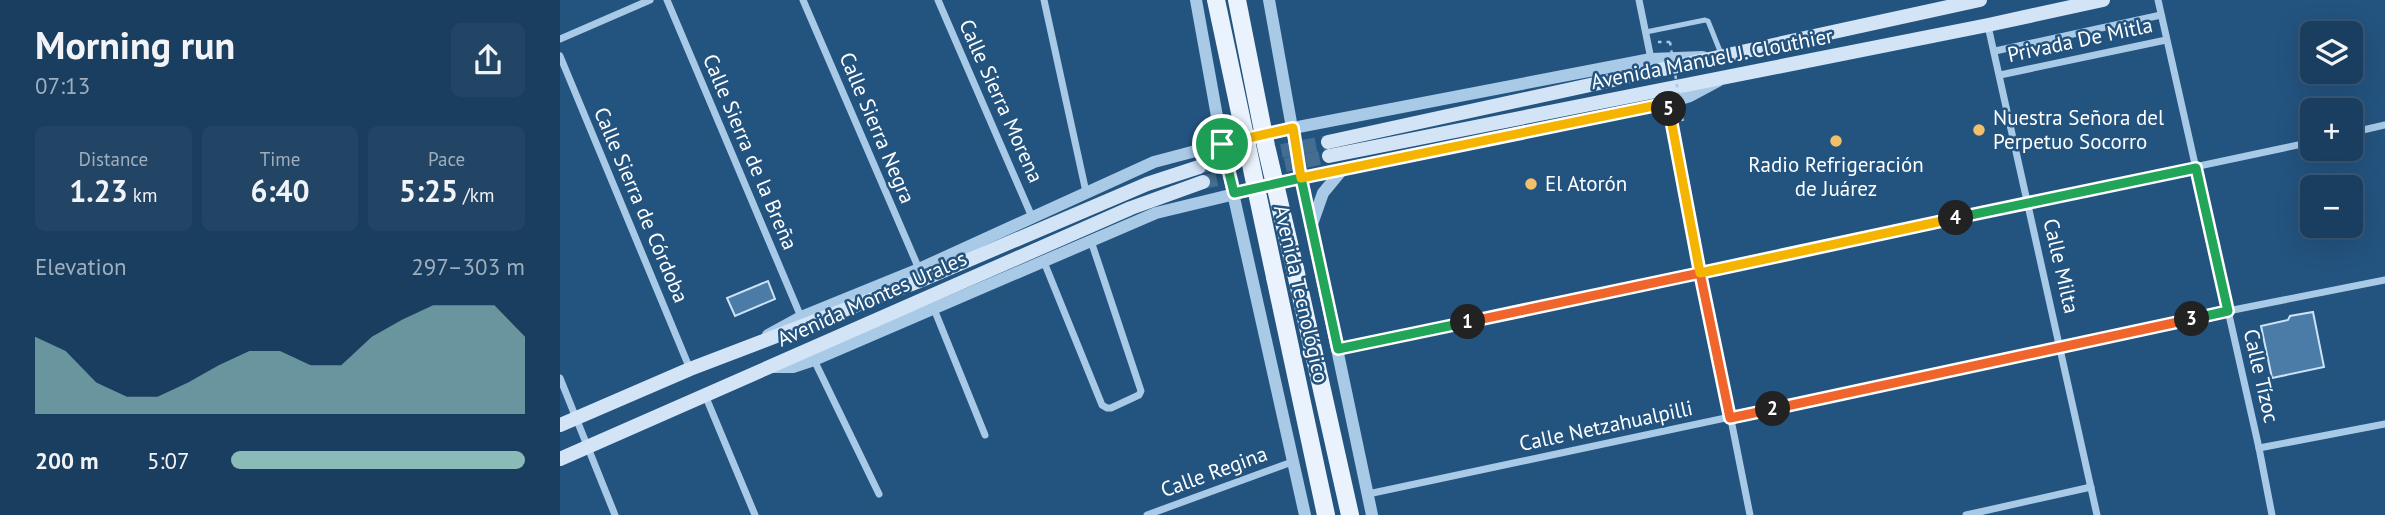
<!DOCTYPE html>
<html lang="en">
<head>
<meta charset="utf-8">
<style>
	body { margin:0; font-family:"PT Sans",sans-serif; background:#234565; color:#f1f3f6; height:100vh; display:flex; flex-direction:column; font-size:26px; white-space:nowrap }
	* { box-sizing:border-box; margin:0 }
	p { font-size:23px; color:#9faebd }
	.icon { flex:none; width:38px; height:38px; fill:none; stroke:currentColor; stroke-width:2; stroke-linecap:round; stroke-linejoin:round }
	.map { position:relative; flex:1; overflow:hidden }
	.drawer { display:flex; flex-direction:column; background:#1a3e5f; width:560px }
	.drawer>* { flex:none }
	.controls { position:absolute; left:1740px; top:21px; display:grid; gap:14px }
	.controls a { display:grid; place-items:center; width:63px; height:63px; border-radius:10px; background:#1a3e5f; box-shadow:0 7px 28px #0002,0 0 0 2px #385774; font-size:35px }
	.pin { position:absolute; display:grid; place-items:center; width:60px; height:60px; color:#fff; margin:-30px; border:4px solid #fff; border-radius:50%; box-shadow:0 2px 7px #0007 }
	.km { position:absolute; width:35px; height:35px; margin:-18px; border-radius:50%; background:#222; color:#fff; font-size:19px; line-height:35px; text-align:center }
	.round { display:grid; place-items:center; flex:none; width:74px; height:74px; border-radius:10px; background:#234565 }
	.summary { display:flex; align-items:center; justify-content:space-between; height:119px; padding:0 35px }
	h1 { font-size:38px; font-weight:800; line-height:52px }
	.figures { display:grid; grid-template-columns:repeat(3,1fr); gap:10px; height:119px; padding:7px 35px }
	.figures div { display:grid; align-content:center; border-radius:10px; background:#234565; text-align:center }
	.figures b { font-size:30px; font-weight:800 }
	.figures small { font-size:19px; font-weight:400 }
	.figures p { font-size:19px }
	.chart { height:196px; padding:14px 35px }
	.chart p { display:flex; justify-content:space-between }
	.chart svg { width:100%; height:126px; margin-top:7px; fill:#8bbbb9; opacity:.7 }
	ul { padding:0 35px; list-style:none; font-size:23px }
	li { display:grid; grid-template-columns:112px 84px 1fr; align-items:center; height:52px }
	li i { height:18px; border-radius:9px; background:#8bbbb9 }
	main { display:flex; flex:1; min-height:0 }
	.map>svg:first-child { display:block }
</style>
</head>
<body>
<main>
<section class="drawer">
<div class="summary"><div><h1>Morning run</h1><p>07:13</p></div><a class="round"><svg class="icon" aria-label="share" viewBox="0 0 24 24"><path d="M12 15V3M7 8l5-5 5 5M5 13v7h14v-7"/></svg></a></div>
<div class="figures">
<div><p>Distance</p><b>1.23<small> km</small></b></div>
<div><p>Time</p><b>6:40</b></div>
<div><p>Pace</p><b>5:25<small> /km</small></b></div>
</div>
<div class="chart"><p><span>Elevation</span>297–303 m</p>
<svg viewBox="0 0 160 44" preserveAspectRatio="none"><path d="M0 44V17L10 22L20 33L30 38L40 38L50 33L60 27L70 22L80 22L90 27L100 27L110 17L120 11L130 6L140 6L150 6L160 17V44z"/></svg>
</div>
<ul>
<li><b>200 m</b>5:07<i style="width:100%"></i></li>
</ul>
</section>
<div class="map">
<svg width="1825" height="515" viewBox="0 0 1825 515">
	<rect width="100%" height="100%" fill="#23537f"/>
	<!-- building -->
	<g fill="#4b7ca8" stroke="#cce2f5" stroke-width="2">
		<polygon points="208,281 215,299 175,316 167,298"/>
		<polygon points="1753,312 1764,367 1712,378 1701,326 1728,320 1730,316"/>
	</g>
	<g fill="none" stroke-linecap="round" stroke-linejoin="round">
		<!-- secondary-tunnel -->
		<g stroke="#446d92" stroke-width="14" stroke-dasharray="14 7" stroke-linecap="butt">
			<polyline points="639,167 768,142"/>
			<polyline points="643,182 769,156"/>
		</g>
		<!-- path -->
		<polyline stroke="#a8cae7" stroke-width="2.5" stroke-dasharray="3.5 5" stroke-linecap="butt" points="1098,42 1110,42"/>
		<!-- service -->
		<polyline stroke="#a8cae7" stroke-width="5" points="1086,32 1145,20 1148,21 1162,56"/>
		<!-- minor -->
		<g stroke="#a8cae7" stroke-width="7">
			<polyline points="107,0 241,317"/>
			<polyline points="243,0 359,269"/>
			<polyline points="378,0 472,217"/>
			<polyline points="484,0 526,192"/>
			<polyline points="1079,0 1091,59"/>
			<polyline points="1598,0 1699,448 1712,515"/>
			<polyline points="1428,26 1537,515"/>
			<polyline points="0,39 90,0"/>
			<polyline points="1435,51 1601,15"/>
			<polyline points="0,56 130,369"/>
			<polyline points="1440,75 1606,40"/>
			<polyline points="1108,103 1190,515"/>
			<polyline points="1790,133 1825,125"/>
			<polyline points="484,262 542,405 547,408 551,408 579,395 581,391 531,241"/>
			<polyline points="374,309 425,435"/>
			<polyline points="778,349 1752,142"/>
			<polyline points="254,360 319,494"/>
			<polyline points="0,378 55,515"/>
			<polyline points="145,395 195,515"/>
			<polyline points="1699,448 1825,424"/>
			<polyline points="808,494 1668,311 1825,280"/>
			<polyline points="587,515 732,462"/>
			<polyline points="1406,515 1531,487"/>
		</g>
		<!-- tertiary -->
		<g stroke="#a8cae7" stroke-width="12">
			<polyline points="636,0 662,144 745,515"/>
			<polyline points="709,0 741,178 812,515"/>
			<polyline points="752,224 763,193 782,170"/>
			<polyline points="208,335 241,317 359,269 594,162 662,144 733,128 1091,59 1143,57"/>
			<polyline points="209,367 233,367 254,360 596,213 741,178 1108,103 1130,96 1158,81"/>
		</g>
		<!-- secondary -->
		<g stroke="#d2e4f6" stroke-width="14">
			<polyline points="768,142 1420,0"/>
			<polyline points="769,156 1428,25 1543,0"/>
			<polyline points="0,425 130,369 357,282 587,184 639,167"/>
			<polyline points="0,459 571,208 643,182"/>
		</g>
		<!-- primary -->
		<g stroke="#eaf3fd" stroke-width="18">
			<polyline points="735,269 790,515"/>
			<polyline points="715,277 766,515"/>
		</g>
		<!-- path-bridge -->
		<polyline stroke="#a8cae7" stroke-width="2.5" stroke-dasharray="3.5 5" stroke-linecap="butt" points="1110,42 1123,123"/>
		<!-- primary-bridge -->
		<g stroke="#eaf3fd" stroke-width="18">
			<polyline points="656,0 715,277"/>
			<polyline points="677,0 706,146 735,269"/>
		</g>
	</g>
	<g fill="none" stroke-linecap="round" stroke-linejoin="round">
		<defs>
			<polyline id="split-1" points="662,144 674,193 741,178 778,349 908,322"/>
			<polyline id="split-2" points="908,322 1140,273 1170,418 1213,409"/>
			<polyline id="split-3" points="1213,409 1632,319"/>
			<polyline id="split-4" points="1396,218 1636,168 1668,311 1632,319"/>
			<polyline id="split-5" points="1109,109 1140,273 1396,218"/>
			<polyline id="split-6" points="662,144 733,128 741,178 1108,103 1109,109"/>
		</defs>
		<!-- split-1 casing -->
		<use href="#split-1" stroke="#fff" stroke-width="14"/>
		<!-- split-2 casing -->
		<use href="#split-2" stroke="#fff" stroke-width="14"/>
		<!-- split-3 casing -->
		<use href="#split-3" stroke="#fff" stroke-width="14"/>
		<!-- split-4 casing -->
		<use href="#split-4" stroke="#fff" stroke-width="14"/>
		<!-- split-5 casing -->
		<use href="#split-5" stroke="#fff" stroke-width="14"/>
		<!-- split-6 casing -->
		<use href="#split-6" stroke="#fff" stroke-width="14"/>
		<!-- split-1 -->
		<use href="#split-1" stroke="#22a559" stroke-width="9"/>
		<!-- split-2 -->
		<use href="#split-2" stroke="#f0652b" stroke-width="9"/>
		<!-- split-3 -->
		<use href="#split-3" stroke="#f0652b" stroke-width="9"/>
		<!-- split-4 -->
		<use href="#split-4" stroke="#22a559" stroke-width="9"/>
		<!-- split-5 -->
		<use href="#split-5" stroke="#f5b400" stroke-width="9"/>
		<!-- split-6 -->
		<use href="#split-6" stroke="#f5b400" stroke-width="9"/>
	</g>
	<!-- markers -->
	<g fill="#f2c06b" stroke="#23537f" stroke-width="2.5">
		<circle cx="1419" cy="130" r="7"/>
		<circle cx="1276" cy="141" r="7"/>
		<circle cx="971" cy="184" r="7"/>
	</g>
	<g text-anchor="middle" stroke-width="5" stroke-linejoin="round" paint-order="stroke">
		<!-- street labels -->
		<g font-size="21" fill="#fff" stroke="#23537f">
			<text transform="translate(1520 40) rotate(-12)" y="7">Privada De Mitla</text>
			<text transform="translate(1152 59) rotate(-11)" y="7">Avenida Manuel J. Clouthier</text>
			<text transform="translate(441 101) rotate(66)" y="7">Calle Sierra Morena</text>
			<text transform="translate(317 128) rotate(67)" y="7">Calle Sierra Negra</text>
			<text transform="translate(190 152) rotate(67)" y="7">Calle Sierra de la Breña</text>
			<text transform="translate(81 205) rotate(67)" y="7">Calle Sierra de Córdoba</text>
			<text transform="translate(1501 266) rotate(77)" y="7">Calle Milta</text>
			<text transform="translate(741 294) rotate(77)" y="7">Avenida Tecnológico</text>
			<text transform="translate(312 299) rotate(-24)" y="7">Avenida Montes Urales</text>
			<text transform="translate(1701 376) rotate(77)" y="7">Calle Tízoc</text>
			<text transform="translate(1046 426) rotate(-12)" y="7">Calle Netzahualpilli</text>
			<text transform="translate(654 472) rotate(-20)" y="7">Calle Regina</text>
		</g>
		<!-- poi labels -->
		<g font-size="21" fill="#fff" stroke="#23537f" text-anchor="start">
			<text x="1433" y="125">Nuestra Señora del<tspan x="1433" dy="24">Perpetuo Socorro</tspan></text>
			<text x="1276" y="172" text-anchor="middle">Radio Refrigeración<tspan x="1276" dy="24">de Juárez</tspan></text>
			<text x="985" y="191">El Atorón</text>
		</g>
	</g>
</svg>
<div class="controls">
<a><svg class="icon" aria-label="layers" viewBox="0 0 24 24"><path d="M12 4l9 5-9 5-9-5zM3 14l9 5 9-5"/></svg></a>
<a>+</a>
<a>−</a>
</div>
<div class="pin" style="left:662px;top:144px;background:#1e9e55"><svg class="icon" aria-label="arrive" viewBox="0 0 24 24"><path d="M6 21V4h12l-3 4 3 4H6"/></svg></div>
<b class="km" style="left:908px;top:322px">1</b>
<b class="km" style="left:1213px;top:409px">2</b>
<b class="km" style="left:1632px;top:319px">3</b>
<b class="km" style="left:1396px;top:218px">4</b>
<b class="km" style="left:1109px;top:109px">5</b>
</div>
</main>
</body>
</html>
